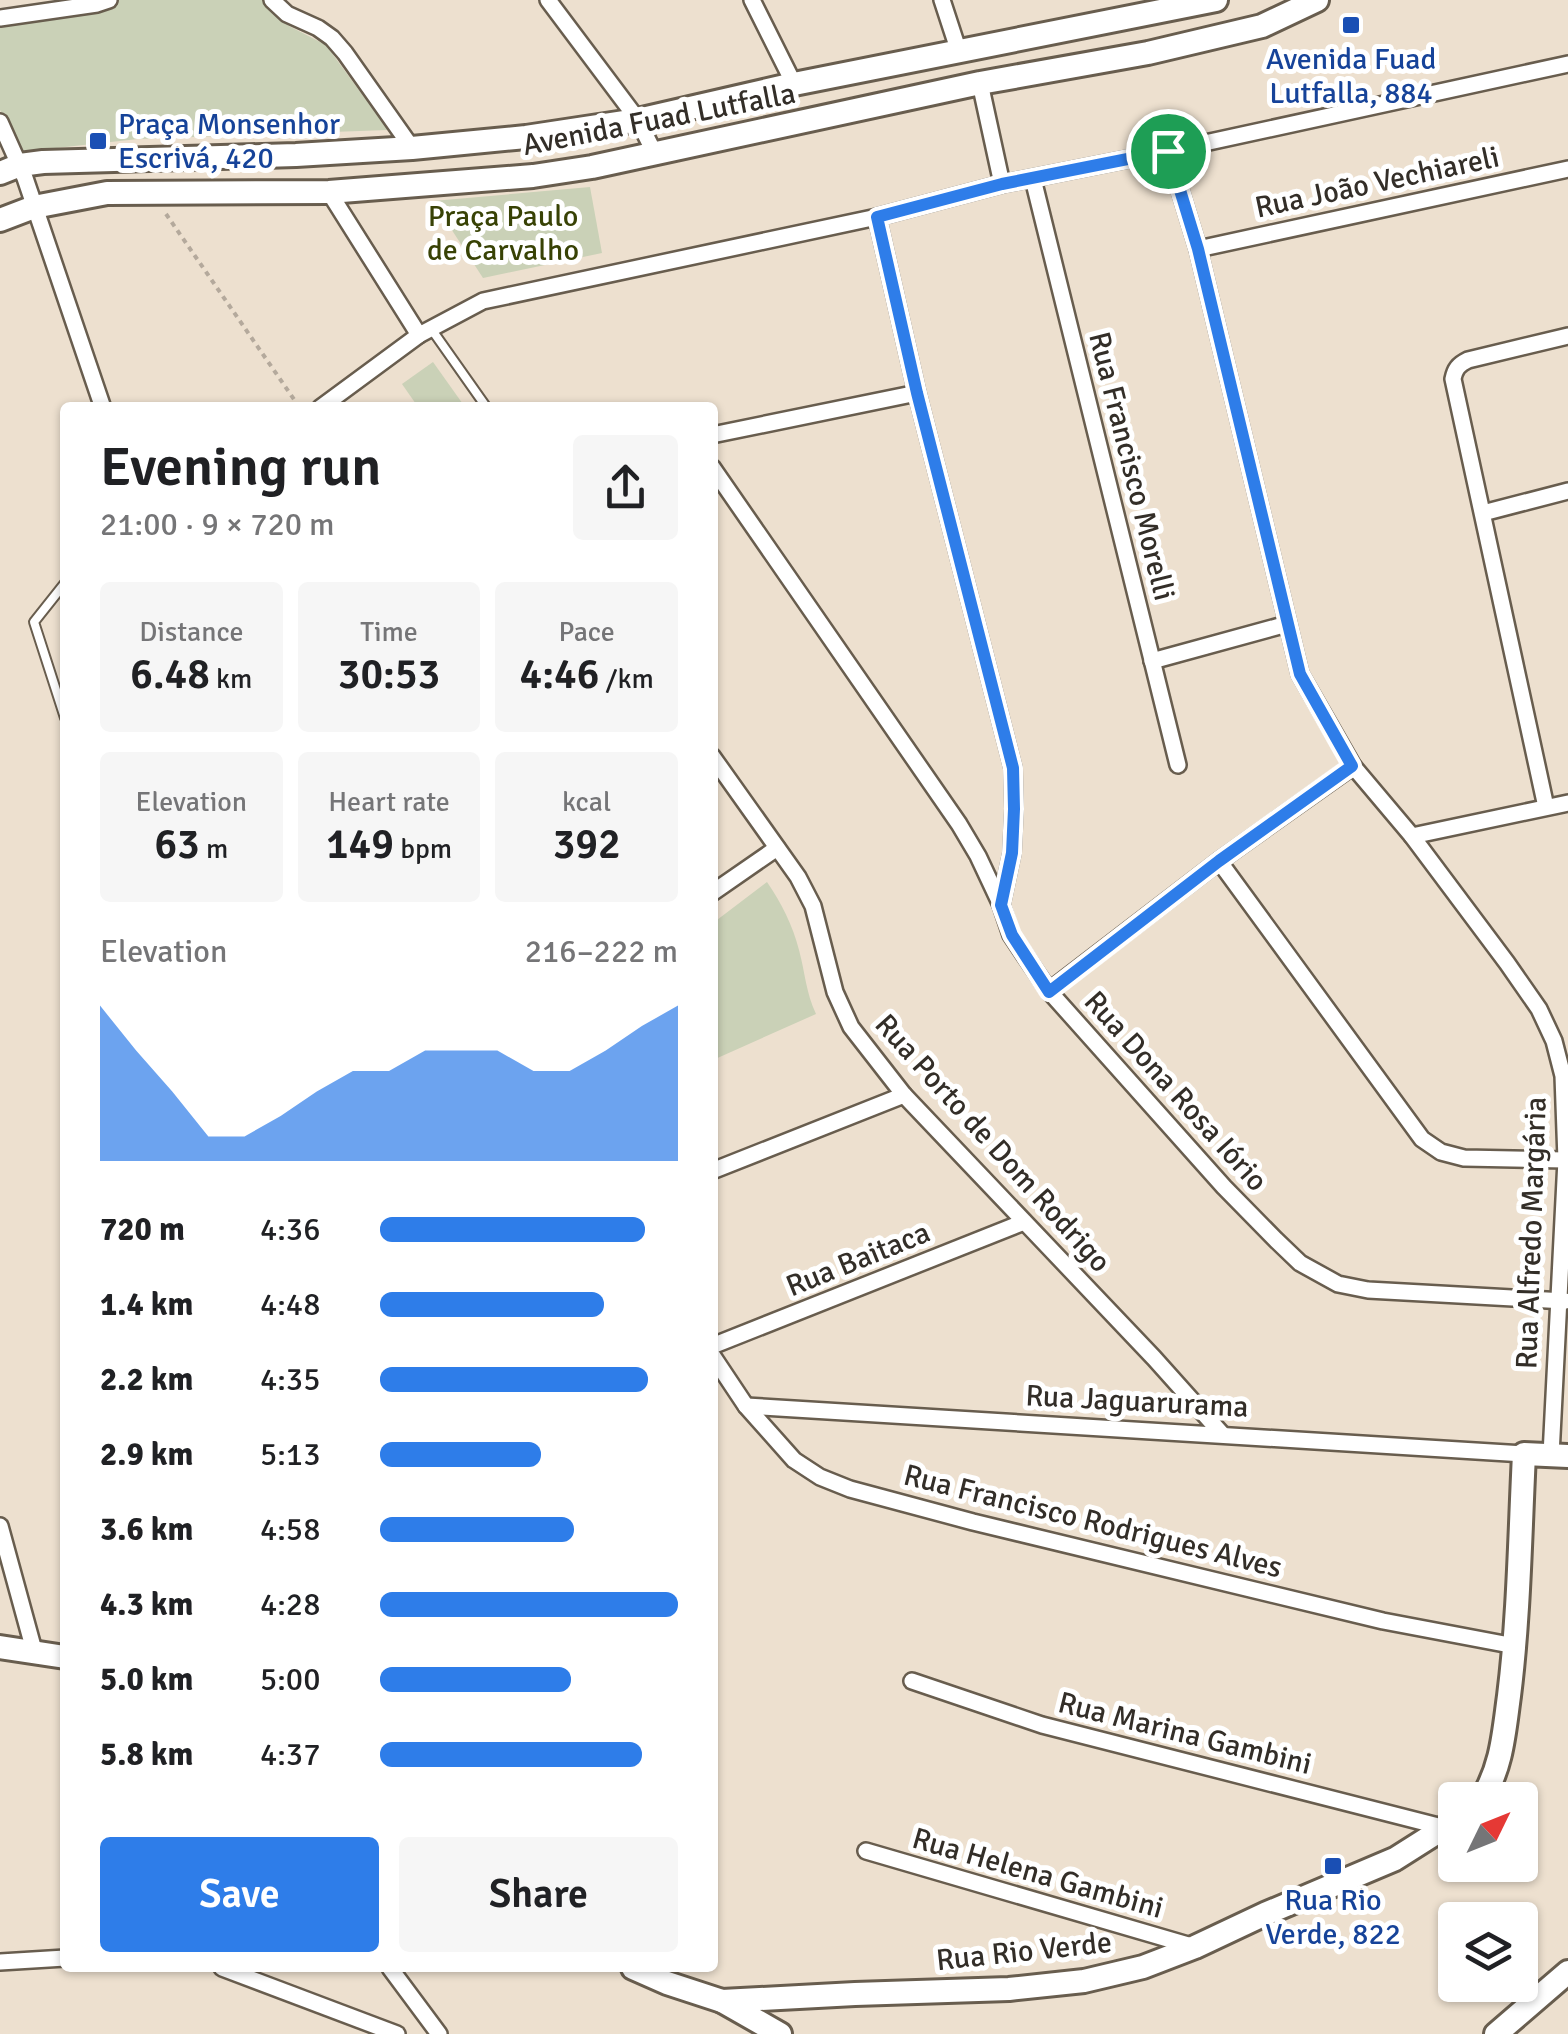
<!DOCTYPE html>
<html lang="en">
<head>
<meta charset="utf-8">
<style>
	body { margin:0; font-family:Signika,sans-serif; background:#f6f6f6; color:#202124; height:100vh; display:flex; flex-direction:column; font-size:38px; white-space:nowrap }
	* { box-sizing:border-box; margin:0 }
	p { font-size:32px; color:#757577 }
	.icon { flex:none; width:55px; height:55px; fill:none; stroke:currentColor; stroke-width:2; stroke-linecap:round; stroke-linejoin:round }
	.map { position:relative; flex:1; overflow:hidden }
	.sheet { position:absolute; left:60px; top:402px; width:658px; height:1570px; display:flex; flex-direction:column; background:#fff; border-radius:10px; box-shadow:0 2px 8px #0004 }
	.sheet>* { flex:none }
	.needle { width:65px; rotate:47deg }
	.fabs { position:absolute; left:1438px; top:1782px; display:grid; gap:20px }
	.fabs a { display:grid; place-items:center; width:100px; height:100px; border-radius:10px; background:#fff; box-shadow:0 2px 8px #0004; font-size:50px }
	.pin { position:absolute; display:grid; place-items:center; width:85px; height:85px; color:#fff; margin:-42px; border:5px solid #fff; border-radius:50%; box-shadow:0 2px 10px #0007 }
	.round { display:grid; place-items:center; flex:none; width:105px; height:105px; border-radius:10px; background:#f6f6f6 }
	.head { display:flex; align-items:center; justify-content:space-between; height:170px; padding:0 40px }
	h1 { font-size:55px; font-weight:600; line-height:75px }
	.figures { display:grid; grid-template-columns:repeat(3,1fr); gap:15px; height:170px; padding:10px 40px }
	.figures div { display:grid; align-content:center; border-radius:10px; background:#f6f6f6; text-align:center }
	.figures b { font-size:42px; font-weight:600 }
	.figures small { font-size:28px; font-weight:400 }
	.figures p { font-size:28px }
	.chart { height:280px; padding:20px 40px }
	.chart p { display:flex; justify-content:space-between }
	.chart svg { width:100%; height:180px; margin-top:10px; fill:#2e7de9; opacity:.7 }
	.cta { display:flex; gap:20px; margin-top:auto; padding:20px 40px }
	.cta a { flex:1; height:115px; border-radius:10px; background:#2e7de9; color:#fff; font-size:40px; font-weight:600; line-height:115px; text-align:center }
	.cta a+a { background:#f6f6f6; color:#202124 }
	ul { padding:0 40px; list-style:none; font-size:32px }
	li { display:grid; grid-template-columns:160px 120px 1fr; align-items:center; height:75px }
	li i { height:25px; border-radius:12px; background:#2e7de9 }
	.map>svg:first-child { display:block }
</style>
</head>
<body>
<div class="map">
<svg width="1568" height="2034" viewBox="0 0 1568 2034">
	<rect width="100%" height="100%" fill="#ede0cf"/>
	<!-- green -->
	<g fill="#cad1b7">
		<polygon points="118,0 265,0 289,26 326,45 388,130 138,139 20,152 0,110 0,24 110,4"/>
		<polygon points="590,187 602,253 483,278 433,201"/>
		<polygon points="433,362 465,407 418,407 402,384"/>
		<path d="M767 882C781 902 793 926 799 950 805 972 806 993 816 1014L713 1060V923Z"/>
	</g>
	<g fill="none" stroke-linecap="round" stroke-linejoin="round">
		<defs>
			<g id="lane">
				<polyline points="432,330 487,408"/>
				<polyline points="65,583 34,622 65,718"/>
			</g>
			<g id="street">
				<polyline points="272,0 287,14 318,28 332,38 345,53 412,148"/>
				<polyline points="548,0 638,120 655,154"/>
				<polyline points="752,0 794,84"/>
				<polyline points="942,0 959,52"/>
				<polyline points="0,18 97,4 109,0"/>
				<polyline points="980,83 1002,184"/>
				<polyline points="0,122 25,178 103,408"/>
				<polyline points="1168,151 1198,249 1300,674 1353,766 1412,836 1507,963 1539,1009 1554,1041 1563,1076 1566,1160 1551,1455"/>
				<polyline points="1033,179 1178,765"/>
				<polyline points="329,192 419,335"/>
				<polyline points="877,217 917,393 1013,768 1014,809 1012,853 1001,905"/>
				<polyline points="1198,249 1568,169"/>
				<polyline points="320,408 419,335 483,301 877,217 1002,184 1168,151 1568,64"/>
				<polyline points="712,435 917,393"/>
				<polyline points="712,467 959,824 978,856 1001,905 1011,935 1049,991 1224,1187 1276,1240 1300,1263 1338,1284 1368,1290 1565,1301"/>
				<polyline points="1483,513 1568,491"/>
				<polyline points="1152,661 1287,624"/>
				<polyline points="712,756 798,877 813,906 835,992 851,1027 904,1095 1154,1358 1222,1434"/>
				<path d="M1546 807 1453 379C1455 369 1458 365 1468 360L1568 336"/>
				<polyline points="1412,836 1568,803"/>
				<polyline points="1219,861 1422,1139 1441,1152 1464,1158 1566,1160"/>
				<polyline points="712,893 777,848"/>
				<polyline points="1049,991 1219,861 1353,766"/>
				<polyline points="712,1171 904,1095"/>
				<polyline points="712,1346 1024,1222"/>
				<polyline points="712,1355 746,1406 794,1460 820,1477 850,1489 973,1522 1383,1621 1515,1646"/>
				<polyline points="746,1406 1524,1454"/>
				<polyline points="0,1526 35,1654"/>
				<polyline points="912,1681 1042,1725 1446,1828"/>
				<polyline points="866,1851 1195,1947"/>
				<polyline points="0,1962 65,1958"/>
				<polyline points="222,1968 397,2034"/>
				<polyline points="390,1968 439,2034"/>
			</g>
			<g id="secondary">
				<polyline points="0,173 20,165 43,162 296,155 412,148 526,137 638,120 794,84 1216,0"/>
				<polyline points="0,220 34,207 107,193 329,192 533,176 592,167 980,83 1148,53 1262,26 1317,0"/>
				<polyline points="0,1647 65,1657"/>
				<path d="M1481 1800C1502 1768 1504 1732 1509 1696 1519 1616 1520 1535 1524 1454L1568 1456"/>
				<polyline points="633,1968 667,1983 722,2001 855,1994 1009,1989 1084,1981 1143,1967 1195,1947 1265,1914 1395,1859 1455,1821"/>
				<polyline points="722,2001 780,2034"/>
				<polyline points="1496,2034 1568,1972"/>
			</g>
		</defs>
		<!-- lane casing -->
		<use href="#lane" stroke="#685d4e" stroke-width="12"/>
		<!-- street casing -->
		<use href="#street" stroke="#685d4e" stroke-width="20"/>
		<!-- secondary casing -->
		<use href="#secondary" stroke="#685d4e" stroke-width="28"/>
		<!-- path -->
		<polyline stroke="#b4a99c" stroke-width="4" stroke-dasharray="5 5" stroke-linecap="butt" points="166,214 300,408"/>
		<!-- lane -->
		<use href="#lane" stroke="#fff" stroke-width="8"/>
		<!-- street -->
		<use href="#street" stroke="#fff" stroke-width="15"/>
		<!-- secondary -->
		<use href="#secondary" stroke="#fff" stroke-width="22"/>
	</g>
	<g fill="none" stroke-linecap="round" stroke-linejoin="round">
		<defs>
			<polygon id="route" points="1168,151 1198,249 1300,674 1352,766 1219,861 1049,992 1012,935 1001,905 1012,853 1014,809 1013,768 917,393 877,217 1002,184"/>
		</defs>
		<!-- route casing -->
		<use href="#route" stroke="#fff" stroke-width="20"/>
		<!-- route -->
		<use href="#route" stroke="#2e7de9" stroke-width="12"/>
	</g>
	<!-- markers -->
	<g fill="#1a4fb4" stroke="#fff" stroke-width="4">
		<rect x="1341" y="15" width="20" height="20" rx="5"/>
		<rect x="88" y="131" width="20" height="20" rx="5"/>
		<rect x="1323" y="1856" width="20" height="20" rx="5"/>
	</g>
	<g text-anchor="middle" stroke-width="10" stroke-linejoin="round" paint-order="stroke">
		<!-- transit labels -->
		<g font-size="30" fill="#164399" stroke="#fff">
			<text x="1351" y="69">Avenida Fuad<tspan x="1351" dy="34">Lutfalla, 884</tspan></text>
			<text x="118" y="134" text-anchor="start">Praça Monsenhor<tspan x="118" dy="34">Escrivá, 420</tspan></text>
			<text x="1333" y="1910">Rua Rio<tspan x="1333" dy="34">Verde, 822</tspan></text>
		</g>
		<!-- street labels -->
		<g font-size="30" fill="#332e28" stroke="#fff">
			<text transform="translate(659 119) rotate(-11)" y="10">Avenida Fuad Lutfalla</text>
			<text transform="translate(1377 182) rotate(-12)" y="10">Rua João Vechiareli</text>
			<text transform="translate(1132 466) rotate(76)" y="10">Rua Francisco Morelli</text>
			<text transform="translate(1176 1091) rotate(48)" y="10">Rua Dona Rosa Iório</text>
			<text transform="translate(993 1143) rotate(48)" y="10">Rua Porto de Dom Rodrigo</text>
			<text transform="translate(1531 1233) rotate(-88)" y="10">Rua Alfredo Margária</text>
			<text transform="translate(858 1259) rotate(-22)" y="10">Rua Baitaca</text>
			<text transform="translate(1137 1401) rotate(3)" y="10">Rua Jaguarurama</text>
			<text transform="translate(1093 1521) rotate(14)" y="10">Rua Francisco Rodrigues Alves</text>
			<text transform="translate(1185 1733) rotate(14)" y="10">Rua Marina Gambini</text>
			<text transform="translate(1038 1873) rotate(16)" y="10">Rua Helena Gambini</text>
			<text transform="translate(1024 1951) rotate(-6)" y="10">Rua Rio Verde</text>
		</g>
		<!-- park labels -->
		<g font-size="30" fill="#384205" stroke="#fff">
			<text x="503" y="226">Praça Paulo<tspan x="503" dy="34">de Carvalho</tspan></text>
		</g>
	</g>
</svg>
<div class="fabs">
<a><svg class="needle" viewBox="-14 -14 28 28"><path d="M0-13l5 13h-10z" fill="#e53935"/><path d="M0 13l5-13h-10z" fill="#757577"/></svg></a>
<a><svg class="icon" aria-label="layers" viewBox="0 0 24 24"><path d="M12 4l9 5-9 5-9-5zM3 14l9 5 9-5"/></svg></a>
</div>
<div class="pin" style="left:1168px;top:151px;background:#1e9e55"><svg class="icon" aria-label="arrive" viewBox="0 0 24 24"><path d="M6 21V4h12l-3 4 3 4H6"/></svg></div>
<section class="sheet">
<div class="head"><div><h1>Evening run</h1><p>21:00 · 9 × 720 m</p></div><a class="round"><svg class="icon" aria-label="share" viewBox="0 0 24 24"><path d="M12 15V3M7 8l5-5 5 5M5 13v7h14v-7"/></svg></a></div>
<div class="figures">
<div><p>Distance</p><b>6.48<small> km</small></b></div>
<div><p>Time</p><b>30:53</b></div>
<div><p>Pace</p><b>4:46<small> /km</small></b></div>
</div>
<div class="figures">
<div><p>Elevation</p><b>63<small> m</small></b></div>
<div><p>Heart rate</p><b>149<small> bpm</small></b></div>
<div><p>kcal</p><b>392</b></div>
</div>
<div class="chart"><p><span>Elevation</span>216–222 m</p>
<svg viewBox="0 0 160 44" preserveAspectRatio="none"><path d="M0 44V6L10 17L20 27L30 38L40 38L50 33L60 27L70 22L80 22L90 17L100 17L110 17L120 22L130 22L140 17L150 11L160 6V44z"/></svg>
</div>
<ul>
<li><b>720 m</b>4:36<i style="width:89%"></i></li>
<li><b>1.4 km</b>4:48<i style="width:75%"></i></li>
<li><b>2.2 km</b>4:35<i style="width:90%"></i></li>
<li><b>2.9 km</b>5:13<i style="width:54%"></i></li>
<li><b>3.6 km</b>4:58<i style="width:65%"></i></li>
<li><b>4.3 km</b>4:28<i style="width:100%"></i></li>
<li><b>5.0 km</b>5:00<i style="width:64%"></i></li>
<li><b>5.8 km</b>4:37<i style="width:88%"></i></li>
</ul>
<div class="cta"><a>Save</a><a>Share</a></div>
</section>
</div>
</body>
</html>
